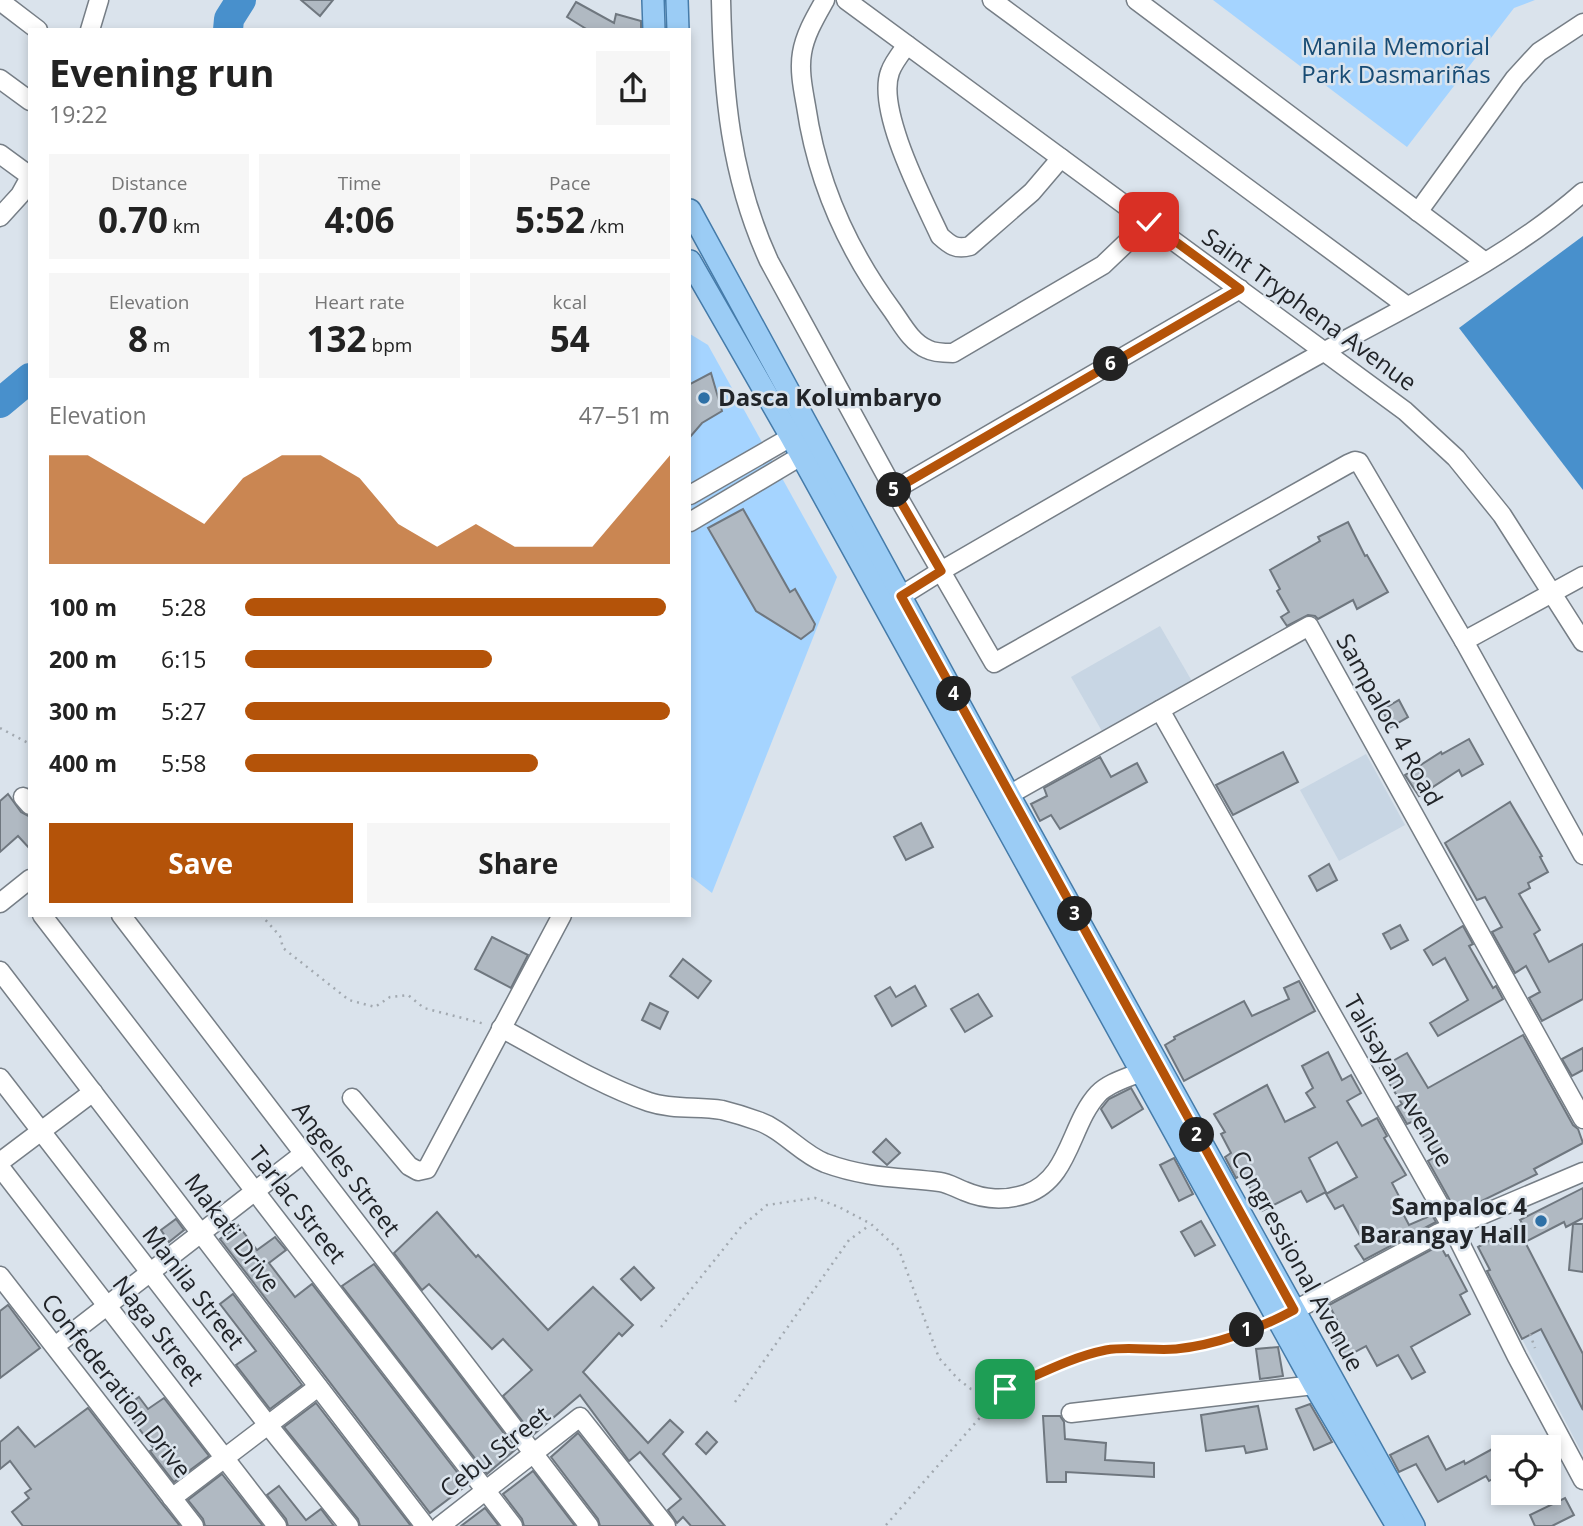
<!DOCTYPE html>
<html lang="en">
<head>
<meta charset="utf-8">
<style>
	body { margin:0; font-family:"Open Sans",sans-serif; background:#f6f6f6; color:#222; height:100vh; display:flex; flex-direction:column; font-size:26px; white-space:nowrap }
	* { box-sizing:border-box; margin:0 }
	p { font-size:23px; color:#767676 }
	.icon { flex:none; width:38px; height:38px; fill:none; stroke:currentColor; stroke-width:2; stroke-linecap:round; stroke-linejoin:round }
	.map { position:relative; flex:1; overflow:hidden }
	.sheet { position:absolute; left:28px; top:28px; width:663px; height:889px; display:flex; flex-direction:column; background:#fff; border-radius:0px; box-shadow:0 4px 10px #0003 }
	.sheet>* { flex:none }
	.buttons { position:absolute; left:1491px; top:1435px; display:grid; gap:14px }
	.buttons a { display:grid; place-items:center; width:70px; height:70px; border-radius:0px; background:#fff; box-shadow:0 4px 10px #0003; font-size:35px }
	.pin { position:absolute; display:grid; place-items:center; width:60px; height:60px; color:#fff; margin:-30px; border-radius:14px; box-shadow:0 4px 10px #0006 }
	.km { position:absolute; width:35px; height:35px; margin:-18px; border-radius:50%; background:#222; color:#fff; font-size:19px; line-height:35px; text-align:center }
	.round { display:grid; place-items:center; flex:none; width:74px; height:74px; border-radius:0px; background:#f6f6f6 }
	.summary { display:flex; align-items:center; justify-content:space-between; height:119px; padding:0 21px }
	h1 { font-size:38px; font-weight:700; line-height:52px }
	.stats { display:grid; grid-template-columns:repeat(3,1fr); gap:10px; height:119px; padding:7px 21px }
	.stats div { display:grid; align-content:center; border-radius:0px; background:#f6f6f6; text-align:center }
	.stats b { font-size:35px; font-weight:700 }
	.stats small { font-size:19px; font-weight:400 }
	.stats p { font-size:19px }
	.chart { height:196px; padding:14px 21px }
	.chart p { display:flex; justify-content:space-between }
	.chart svg { width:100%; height:126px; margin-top:7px; fill:#b45309; opacity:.7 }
	.button { display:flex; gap:14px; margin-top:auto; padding:14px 21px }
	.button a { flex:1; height:80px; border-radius:0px; background:#b45309; color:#fff; font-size:28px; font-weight:700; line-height:80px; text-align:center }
	.button a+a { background:#f6f6f6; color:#222 }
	ul { padding:0 21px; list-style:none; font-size:23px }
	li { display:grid; grid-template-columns:112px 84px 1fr; align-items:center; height:52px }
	li i { height:18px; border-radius:9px; background:#b45309 }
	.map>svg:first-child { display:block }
</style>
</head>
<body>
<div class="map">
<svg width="1583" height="1526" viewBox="0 0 1583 1526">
	<rect width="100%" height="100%" fill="#dae3ec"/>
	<!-- built -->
	<g fill="#c8d6e4">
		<polygon points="1160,626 1193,683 1103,733 1071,677"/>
		<polygon points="1366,754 1405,825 1339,861 1300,790"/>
		<polygon points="1564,1317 1583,1354 1583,1455 1522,1339"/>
	</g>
	<!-- green -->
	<g fill="#a5d4ff">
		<polygon points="1213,0 1535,0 1514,8 1407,147"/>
		<polygon points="690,334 708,345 837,577 712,893 690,876"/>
	</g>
	<!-- water -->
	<polygon fill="#4890cc" points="1583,236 1583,490 1459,328"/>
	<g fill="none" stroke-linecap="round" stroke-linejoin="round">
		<!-- river -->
		<g stroke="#4890cc" stroke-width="30">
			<polyline points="228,30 229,19 241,0"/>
			<polyline points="0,403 30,378"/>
		</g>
	</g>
	<!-- building -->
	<g fill="#b0b9c2" stroke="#6f777f" stroke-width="2">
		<polygon points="301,0 333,0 320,16"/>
		<polygon points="576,2 614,23 616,14 641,21 641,30 588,30 567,17"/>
		<polygon points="711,373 722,411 702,423 690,437 690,384"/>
		<polygon points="743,509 790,592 795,589 815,624 813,630 801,639 756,611 708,528"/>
		<polygon points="1348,522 1365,556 1367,555 1388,592 1357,609 1353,600 1318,619 1315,616 1308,615 1287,626 1281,617 1289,612 1277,591 1280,589 1270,570 1320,541 1318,537"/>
		<polygon points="1399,700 1408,717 1391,727 1382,710"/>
		<polygon points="1469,739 1483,764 1462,776 1459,770 1419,796 1405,775 1441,752 1442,754"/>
		<polygon points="1283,752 1298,782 1233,815 1216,785"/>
		<polygon points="1100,757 1111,777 1137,763 1147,782 1060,829 1051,815 1040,821 1031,804 1047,796 1044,788"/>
		<polygon points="8,794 21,812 30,817 30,849 18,836 0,852 0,801"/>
		<polygon points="1510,802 1542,856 1540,857 1548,872 1528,883 1530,888 1519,894 1540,930 1534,934 1549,962 1583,944 1583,999 1542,1021 1529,998 1540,992 1526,966 1515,973 1492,932 1502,927 1485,897 1477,900 1445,843"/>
		<polygon points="921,823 933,847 906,860 894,837"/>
		<polygon points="1329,864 1337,880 1317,891 1309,876"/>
		<polygon points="1400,925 1408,940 1391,949 1383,934"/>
		<polygon points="1463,926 1473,944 1469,946 1493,988 1496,986 1503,999 1438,1036 1430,1023 1468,1000 1445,958 1433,965 1424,950"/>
		<polygon points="492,937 528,955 511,988 475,969"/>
		<polygon points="683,959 711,981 698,998 670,976"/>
		<polygon points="1299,981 1315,1011 1184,1081 1165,1045 1175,1039 1174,1037 1244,1001 1252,1016 1289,999 1284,988"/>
		<polygon points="915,986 926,1006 892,1026 875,996 890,987 896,997"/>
		<polygon points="978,994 992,1016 965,1032 951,1009"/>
		<polygon points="650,1003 668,1012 660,1029 642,1020"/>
		<polygon points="1523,1035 1573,1125 1578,1129 1583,1143 1534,1169 1537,1174 1457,1213 1428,1161 1435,1157 1414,1121 1407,1124 1397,1107 1402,1104 1380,1068 1407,1053 1428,1088"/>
		<polygon points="1583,1048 1583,1070 1572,1076 1562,1059"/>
		<polygon points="1328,1052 1342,1080 1351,1075 1361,1093 1347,1101 1362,1126 1377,1118 1387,1136 1384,1138 1406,1175 1392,1183 1401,1200 1397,1202 1409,1225 1432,1215 1436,1222 1364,1260 1355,1246 1363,1241 1343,1205 1335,1209 1326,1194 1357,1177 1337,1142 1309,1158 1326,1192 1307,1202 1301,1191 1262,1211 1243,1174 1236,1178 1225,1157 1231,1153 1221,1134 1225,1132 1214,1114 1267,1085 1285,1122 1315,1107 1306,1093 1313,1088 1302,1066"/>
		<polygon points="1131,1088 1143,1109 1112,1128 1101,1109 1109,1099"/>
		<polygon points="886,1139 900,1153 887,1165 873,1152"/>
		<polygon points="1174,1158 1193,1194 1179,1201 1160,1165"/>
		<polygon points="1583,1188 1583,1218 1566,1227 1564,1222 1525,1242 1583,1354 1583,1410 1541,1329 1522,1339 1487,1271 1490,1270 1478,1247 1522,1223 1520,1220"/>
		<polygon points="437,1212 476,1257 478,1255 548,1330 593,1287 633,1325 622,1336 619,1333 583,1372 648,1443 670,1420 683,1432 663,1454 725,1526 691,1526 683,1517 677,1523 668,1510 681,1499 640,1452 629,1461 580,1395 533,1435 503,1396 532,1370 503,1339 492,1349 429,1284 422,1290 394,1253"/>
		<polygon points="176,1219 184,1230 169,1242 161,1230"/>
		<polygon points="1201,1221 1215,1245 1195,1256 1181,1232"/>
		<polygon points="1573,1224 1583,1224 1583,1272 1569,1270"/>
		<polygon points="238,1225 257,1250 275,1237 286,1250 269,1263 295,1297 312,1284 467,1485 430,1513 220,1239"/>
		<polygon points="1440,1245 1446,1256 1448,1255 1467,1291 1460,1295 1470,1314 1411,1347 1425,1372 1412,1379 1398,1355 1377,1366 1366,1346 1342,1359 1333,1343 1337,1341 1329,1324 1337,1320 1329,1305"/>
		<polygon points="374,1264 516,1449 487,1474 342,1286"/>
		<polygon points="634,1267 654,1288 641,1300 621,1279"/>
		<polygon points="233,1294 302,1385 270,1409 236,1365 256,1351 220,1304"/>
		<polygon points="8,1305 40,1348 0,1378 0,1311"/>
		<polygon points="1278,1347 1283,1376 1260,1379 1256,1349"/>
		<polygon points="139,1397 148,1409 164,1398 209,1456 174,1482 150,1451 154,1449 124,1408"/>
		<polygon points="316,1403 411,1526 360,1526 358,1519 284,1427"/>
		<polygon points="1310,1404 1332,1442 1314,1450 1296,1409"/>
		<polygon points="1258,1406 1267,1449 1246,1453 1244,1446 1206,1451 1201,1415"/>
		<polygon points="88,1408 163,1505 180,1526 23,1526 12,1512 29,1498 25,1493 31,1489 10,1461 0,1469 0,1442 18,1427 35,1447"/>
		<polygon points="1043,1416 1060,1416 1064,1422 1065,1439 1106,1443 1105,1460 1154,1463 1154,1477 1066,1472 1066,1482 1047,1482"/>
		<polygon points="707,1432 717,1442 706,1454 696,1444"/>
		<polygon points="578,1433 652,1526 600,1526 598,1519 551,1457"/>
		<polygon points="1428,1436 1446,1470 1464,1461 1465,1464 1496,1447 1503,1461 1503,1473 1489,1481 1486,1476 1438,1502 1416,1464 1399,1472 1390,1455"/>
		<polygon points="533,1471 575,1526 524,1526 522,1519 503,1494"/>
		<polygon points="222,1474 263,1526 205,1526 203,1519 188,1500"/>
		<polygon points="279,1486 306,1520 321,1509 334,1526 288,1526 286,1519 267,1495"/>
		<polygon points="1565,1498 1574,1515 1552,1526 1535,1526 1530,1515"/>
		<polygon points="485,1508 499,1526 461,1526"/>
	</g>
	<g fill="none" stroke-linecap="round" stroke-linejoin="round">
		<defs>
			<g id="minor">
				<path d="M721 0C723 92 730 176 769 261L894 490 994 663 1348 464 1355 461 1359 462 1464 641 1583 855"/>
				<path d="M825 0C816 16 805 34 802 53 799 70 803 89 806 106 817 181 847 249 892 310 902 324 911 342 927 349 934 353 945 353 953 353L1103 265 1148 222"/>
				<polyline points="846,0 1405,411 1456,458 1502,515 1583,642"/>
				<polyline points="992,0 1407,306"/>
				<polyline points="1136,0 1485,262"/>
				<polyline points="0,1 38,30"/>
				<polyline points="90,30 99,0"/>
				<path d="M907 45C901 53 893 63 890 72 876 110 923 199 940 236 950 245 956 250 970 246L1032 192 1061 158"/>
				<polyline points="0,79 30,101"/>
				<polyline points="0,154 30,176"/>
				<polyline points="1418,212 1515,78 1539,52 1583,23"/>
				<polyline points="0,217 20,195 30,177"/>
				<polyline points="894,490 1240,289"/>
				<polyline points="690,495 791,437 804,438"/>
				<polyline points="690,522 801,456 809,445"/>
				<path d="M901 596 941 571C1069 497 1197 422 1327 350 1414 302 1508 258 1583 192"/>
				<polyline points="1464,641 1583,576"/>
				<polyline points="1160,710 1453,1229 1517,1357 1583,1480"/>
				<polyline points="23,797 30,805"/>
				<polyline points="998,801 1309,626 1583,1119"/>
				<polyline points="0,903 30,879"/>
				<polyline points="42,915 513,1526"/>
				<polyline points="121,915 589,1526"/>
				<polyline points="0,971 425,1526"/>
				<path d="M501 1028C548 1053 599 1085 649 1102 673 1110 698 1106 722 1110 734 1113 747 1117 758 1121 784 1130 800 1153 825 1163 866 1178 898 1177 940 1182 948 1183 956 1188 964 1191 985 1200 1004 1201 1026 1194 1070 1179 1070 1124 1098 1094 1108 1083 1127 1078 1141 1072"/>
				<polyline points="0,1078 268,1425 349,1526"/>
				<polyline points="352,1098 409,1166 418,1171 427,1169 562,915"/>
				<polyline points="0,1162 93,1092"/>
				<polyline points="0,1167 277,1526"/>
				<polyline points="0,1276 194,1526"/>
				<polyline points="1284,1316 1439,1233 1583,1172"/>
				<polyline points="55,1346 303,1154"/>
				<polyline points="1071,1413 1314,1385"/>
				<polyline points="172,1498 318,1387"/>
				<polyline points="440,1526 580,1417 666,1526"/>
			</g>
			<g id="major">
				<polyline points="653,0 654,30"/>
				<polyline points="677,0 678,30"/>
				<polyline points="690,210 1009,795 1414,1526"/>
				<polyline points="690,261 791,437 1314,1385 1397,1526"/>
			</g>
		</defs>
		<!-- minor casing -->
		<use href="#minor" stroke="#767e86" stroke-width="21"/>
		<!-- major casing -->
		<use href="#major" stroke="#457ba9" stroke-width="24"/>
		<!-- path -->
		<g stroke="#a2a9b0" stroke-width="2.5" stroke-dasharray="2 5" stroke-linecap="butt">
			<polyline points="0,728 30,744"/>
			<polyline points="261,915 280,936 283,948 349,1000 375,1007 390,997 408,995 424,1008 485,1024"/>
			<polyline points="661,1327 741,1227 767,1205 815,1198 839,1207 871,1224 899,1250 939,1358 958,1379 971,1389 984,1392 1005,1389"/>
			<polyline points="1530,1334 1535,1348"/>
			<polyline points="735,1402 849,1240 870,1225"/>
			<polyline points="886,1525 1005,1389 1080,1357 1108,1350 1177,1349 1219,1340 1259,1326"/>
		</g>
		<!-- minor -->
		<use href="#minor" stroke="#fff" stroke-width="18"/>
		<!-- major -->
		<use href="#major" stroke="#9bccf5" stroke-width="21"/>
	</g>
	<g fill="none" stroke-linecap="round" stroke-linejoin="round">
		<defs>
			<path id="route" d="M1005 1389C1038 1375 1071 1357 1106 1350 1129 1346 1153 1351 1176 1349 1216 1345 1259 1329 1294 1310L901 596 941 571 894 490 1240 289 1149 222"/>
		</defs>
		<!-- route casing -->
		<use href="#route" stroke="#fff" stroke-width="14"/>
		<!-- route -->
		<use href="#route" stroke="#b45309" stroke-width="9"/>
	</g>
	<!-- markers -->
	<g fill="#2e70a6" stroke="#dae3ec" stroke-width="2.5">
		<circle cx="704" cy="398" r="7"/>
		<circle cx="1541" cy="1221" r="7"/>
	</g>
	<g text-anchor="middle" stroke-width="5" stroke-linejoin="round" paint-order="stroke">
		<!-- park labels -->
		<g font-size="24" fill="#174b74" stroke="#dae3ec">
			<text x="1396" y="55">Manila Memorial<tspan x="1396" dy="28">Park Dasmariñas</tspan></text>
		</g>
		<!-- street labels -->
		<g font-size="24" fill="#212428" stroke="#dae3ec">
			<text transform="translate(1309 310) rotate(36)" y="8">Saint Tryphena Avenue</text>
			<text transform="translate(1389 720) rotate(61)" y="8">Sampaloc 4 Road</text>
			<text transform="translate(1398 1081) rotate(60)" y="8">Talisayan Avenue</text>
			<text transform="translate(346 1169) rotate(53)" y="8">Angeles Street</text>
			<text transform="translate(297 1205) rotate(52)" y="8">Tarlac Street</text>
			<text transform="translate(232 1233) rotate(53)" y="8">Makati Drive</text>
			<text transform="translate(1297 1261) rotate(61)" y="8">Congressional Avenue</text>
			<text transform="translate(193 1288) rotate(52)" y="8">Manila Street</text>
			<text transform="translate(158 1331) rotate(52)" y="8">Naga Street</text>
			<text transform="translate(116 1386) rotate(52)" y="8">Confederation Drive</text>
			<text transform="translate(495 1452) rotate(-38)" y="8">Cebu Street</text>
		</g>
		<!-- poi labels -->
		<g font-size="24" font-weight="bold" fill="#212428" stroke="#dae3ec" text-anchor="start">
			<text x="718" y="406">Dasca Kolumbaryo</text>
			<text x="1527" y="1215" text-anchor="end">Sampaloc 4<tspan x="1527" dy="28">Barangay Hall</tspan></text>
		</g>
	</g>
</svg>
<div class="buttons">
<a><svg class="icon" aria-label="locate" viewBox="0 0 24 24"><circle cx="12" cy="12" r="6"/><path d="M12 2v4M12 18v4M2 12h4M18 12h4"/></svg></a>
</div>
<div class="pin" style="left:1005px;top:1389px;background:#1e9e55"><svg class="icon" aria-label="arrive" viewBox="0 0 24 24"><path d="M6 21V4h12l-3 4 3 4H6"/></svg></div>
<div class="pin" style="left:1149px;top:222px;background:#d93025"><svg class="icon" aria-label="check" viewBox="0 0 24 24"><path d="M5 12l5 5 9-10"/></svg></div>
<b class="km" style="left:1247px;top:1330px">1</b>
<b class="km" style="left:1197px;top:1135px">2</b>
<b class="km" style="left:1075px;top:914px">3</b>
<b class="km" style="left:954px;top:694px">4</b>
<b class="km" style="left:894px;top:490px">5</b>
<b class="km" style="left:1111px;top:364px">6</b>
<section class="sheet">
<div class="summary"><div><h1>Evening run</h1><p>19:22</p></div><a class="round"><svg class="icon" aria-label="share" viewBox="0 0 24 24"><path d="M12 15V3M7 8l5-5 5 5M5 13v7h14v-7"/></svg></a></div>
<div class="stats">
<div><p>Distance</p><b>0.70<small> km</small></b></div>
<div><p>Time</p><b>4:06</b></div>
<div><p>Pace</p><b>5:52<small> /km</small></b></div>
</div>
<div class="stats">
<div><p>Elevation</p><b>8<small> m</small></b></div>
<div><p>Heart rate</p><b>132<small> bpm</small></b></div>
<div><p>kcal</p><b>54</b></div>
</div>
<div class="chart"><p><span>Elevation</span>47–51 m</p>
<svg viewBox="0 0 160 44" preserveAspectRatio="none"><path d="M0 44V6L10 6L20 14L30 22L40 30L50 14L60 6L70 6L80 14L90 30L100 38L110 30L120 38L130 38L140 38L150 22L160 6V44z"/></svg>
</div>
<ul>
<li><b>100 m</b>5:28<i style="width:99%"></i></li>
<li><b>200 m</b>6:15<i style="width:58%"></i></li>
<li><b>300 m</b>5:27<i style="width:100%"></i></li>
<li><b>400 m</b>5:58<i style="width:69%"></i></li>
</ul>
<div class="button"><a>Save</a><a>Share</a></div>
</section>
</div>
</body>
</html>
